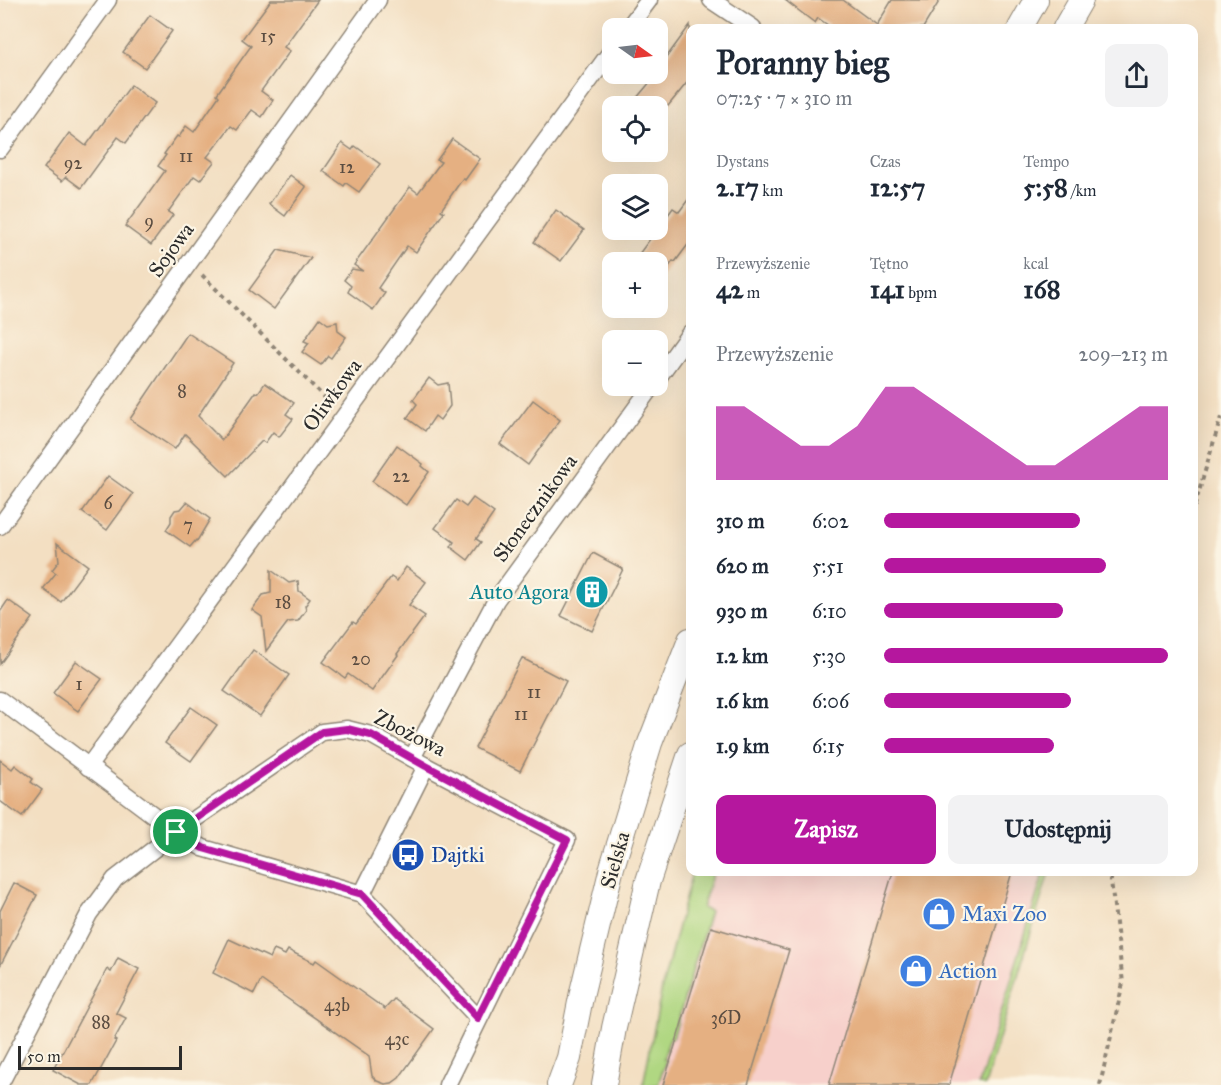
<!DOCTYPE html>
<html lang="pl">
<head>
<meta charset="utf-8">
<style>
	body { margin:0; font-family:"IM FELL Great Primer",serif; background:#f2f2f3; color:#1f2937; height:100vh; display:flex; flex-direction:column; font-size:22px; white-space:nowrap }
	* { box-sizing:border-box; margin:0 }
	p { font-size:20px; color:#747a83 }
	.icon { flex:none; width:33px; height:33px; fill:none; stroke:currentColor; stroke-width:2; stroke-linecap:round; stroke-linejoin:round }
	.map { position:relative; flex:1; overflow:hidden }
	.drawer { position:absolute; left:686px; top:24px; width:512px; height:852px; display:flex; flex-direction:column; background:#fff; border-radius:12px; box-shadow:0 6px 24px #0002 }
	.drawer>* { flex:none }
	.needle { width:39px; rotate:104deg }
	.controls { position:absolute; left:602px; top:18px; display:grid; gap:12px }
	.controls a { display:grid; place-items:center; width:66px; height:66px; border-radius:12px; background:#fff; box-shadow:0 6px 24px #0002; font-size:30px }
	.scale { position:absolute; left:18px; bottom:15px; width:164px; box-sizing:border-box; padding-left:6px; border:3px solid #2b2b2b; border-top:0; font-size:16px; line-height:21px; white-space:nowrap; color:#2b2b2b; -webkit-text-stroke:4px #fcf5e5; paint-order:stroke }
	.pin { position:absolute; display:grid; place-items:center; width:51px; height:51px; color:#fff; margin:-26px; border:3px solid #fff; border-radius:50%; box-shadow:0 2px 6px #0007 }
	.round { display:grid; place-items:center; flex:none; width:63px; height:63px; border-radius:12px; background:#f2f2f3 }
	.head { display:flex; align-items:center; justify-content:space-between; height:102px; padding:0 30px }
	h1 { font-size:33px; font-weight:700; line-height:45px }
	.metrics { display:grid; grid-template-columns:repeat(3,1fr); gap:9px; height:102px; padding:6px 30px }
	.metrics div { display:grid; align-content:center }
	.metrics b { font-size:26px; font-weight:700 }
	.metrics small { font-size:16px; font-weight:400 }
	.metrics p { font-size:16px }
	.chart { height:168px; padding:12px 30px }
	.chart p { display:flex; justify-content:space-between }
	.chart svg { width:100%; height:108px; margin-top:6px; fill:#b5179e; opacity:.7 }
	.button { display:flex; gap:12px; margin-top:auto; padding:12px 30px }
	.button a { flex:1; height:69px; border-radius:12px; background:#b5179e; color:#fff; font-size:24px; font-weight:700; line-height:69px; text-align:center }
	.button a+a { background:#f2f2f3; color:#1f2937 }
	ul { padding:0 30px; list-style:none; font-size:20px }
	li { display:grid; grid-template-columns:96px 72px 1fr; align-items:center; height:45px }
	li i { height:15px; border-radius:8px; background:#b5179e }
	.map>svg:first-child { display:block }
</style>
</head>
<body>
<div class="map">
<svg width="1221" height="1085" viewBox="0 0 1221 1085">
	<rect width="100%" height="100%" fill="#fcf5e5"/>
	<filter id="ink" filterUnits="userSpaceOnUse"><feTurbulence type="fractalNoise" baseFrequency=".0167" numOctaves="2"/><feDisplacementMap in="SourceGraphic" scale="12" xChannelSelector="R" yChannelSelector="G"/><feConvolveMatrix kernelMatrix="1 2 1 2 8 2 1 2 1" color-interpolation-filters="sRGB"/></filter>
	<filter id="wash" filterUnits="userSpaceOnUse"><feTurbulence type="fractalNoise" baseFrequency=".008" numOctaves="4" result="noise"/><feDisplacementMap in="SourceGraphic" scale="24" xChannelSelector="R" yChannelSelector="G"/><feGaussianBlur stdDeviation="1.35" result="paint"/><feColorMatrix in="noise" values="0 0 0 0 0 0 0 0 0 0 0 0 0 0 0 0 0 1.4 0 .05"/><feComposite in="paint" operator="in"/></filter>
	<g filter="url(#wash)">
		<rect width="100%" height="100%" fill="#f3dfc2"/>
		<!-- built -->
		<polygon fill="#f7d0cb" points="695,872 1049,872 985,1085 646,1085"/>
		<!-- green -->
		<g fill="#b0d782" stroke="#6e8156" stroke-width="1.5">
			<polygon points="692,872 713,872 702,908 710,911 673,1038 670,1038 663,1059 666,1060 658,1085 643,1085 662,988"/>
			<polygon points="1044,872 1049,872 985,1085 979,1085"/>
		</g>
		<g id="blocks">
			<!-- building -->
			<g fill="#e5b082">
				<polygon points="271,0 318,0 284,47 290,51 261,91 273,100 262,117 252,110 237,130 231,126 207,157 214,162 200,180 194,176 168,212 173,215 151,245 125,226 165,171 158,166 166,155 164,154 177,136 179,137 186,126 194,132 219,96 217,94 251,46 242,39"/>
				<polygon points="785,0 843,0 877,25 892,0 940,0 923,28 832,28 818,18 815,23"/>
				<polygon points="150,15 172,31 145,68 123,52"/>
				<polygon points="690,25 690,79 668,106 630,106 662,68 660,66"/>
				<polygon points="131,85 155,103 126,143 118,137 81,188 66,177 62,181 44,168 69,133 86,146"/>
				<polygon points="452,139 480,159 465,180 463,178 441,210 444,212 416,252 407,246 378,288 385,293 373,310 348,292 351,286 344,280 352,269 363,271 354,265 410,187 418,193 441,162 437,160"/>
				<polygon points="342,143 352,150 355,146 380,164 359,192 346,183 344,186 323,171"/>
				<polygon points="290,175 306,187 285,216 269,204"/>
				<polygon points="690,197 690,242 675,262 673,261 657,283 657,262 633,262 673,208 679,212"/>
				<polygon points="556,210 584,230 561,261 534,242"/>
				<polygon points="278,250 311,258 274,309 249,290"/>
				<polygon points="320,318 328,324 337,322 338,331 346,337 331,358 328,356 321,365 302,352 309,343 304,341"/>
				<polygon points="188,333 233,363 198,416 222,440 256,392 258,393 265,383 294,403 286,414 293,419 279,437 273,432 265,443 262,441 228,476 185,434 175,449 130,419"/>
				<polygon points="429,378 438,385 448,383 450,406 440,420 435,416 425,431 407,418 417,404 413,400"/>
				<polygon points="533,400 560,420 528,465 500,444"/>
				<polygon points="397,445 423,464 422,466 429,472 406,505 372,481"/>
				<polygon points="108,476 133,494 107,530 82,512"/>
				<polygon points="473,498 494,513 476,539 481,542 468,560 451,547 454,542 435,528 456,500 466,507"/>
				<polygon points="187,502 210,519 197,541 196,540 190,547 166,530 171,522 171,516 175,510 181,509"/>
				<polygon points="57,543 88,566 61,602 43,589 56,573 52,570 59,561"/>
				<polygon points="593,553 623,569 592,631 561,616"/>
				<polygon points="406,567 426,582 409,605 425,616 397,654 398,655 372,691 348,674 345,678 323,662 353,622 356,624 391,577 397,581"/>
				<polygon points="271,570 289,583 298,581 299,591 310,599 305,606 306,610 298,621 288,622 266,651 262,617 252,610 263,595 271,593"/>
				<polygon points="8,600 33,618 0,664 0,612"/>
				<polygon points="253,650 289,675 260,716 224,691"/>
				<polygon points="522,658 566,681 520,771 475,748"/>
				<polygon points="76,661 102,679 78,711 53,693"/>
				<polygon points="191,707 217,725 191,761 165,743"/>
				<polygon points="0,760 12,769 15,765 33,779 31,782 42,790 22,817 0,801"/>
				<polygon points="893,872 1012,872 949,1085 829,1085"/>
				<polygon points="14,883 37,895 0,966 0,911"/>
				<polygon points="711,927 789,950 748,1085 663,1085"/>
				<polygon points="229,939 270,958 274,950 285,955 288,950 314,963 316,960 385,1009 394,999 434,1029 399,1078 392,1083 385,1084 377,1081 372,1076 369,1056 261,980 254,994 213,973"/>
				<polygon points="118,958 139,969 116,1013 126,1018 114,1040 116,1041 92,1085 81,1085 53,1070 107,969 111,972"/>
			</g>
		</g>
	</g>
	<g filter="url(#ink)">
		<use href="#blocks" fill-opacity="0" stroke="#8f8576" stroke-width="1.5"/>
		<g fill="none" stroke-linecap="round" stroke-linejoin="round">
			<defs>
				<g id="minor">
					<polyline points="711,0 753,28"/>
					<polyline points="628,28 649,0"/>
					<polyline points="0,149 108,0"/>
					<polyline points="657,379 690,333"/>
					<polyline points="0,526 378,0"/>
					<polyline points="0,700 176,832 322,732 347,729 371,735 426,766 567,840 447,1085"/>
					<polyline points="412,758 496,600 652,386"/>
					<polyline points="88,767 612,50"/>
					<polyline points="362,894 426,766"/>
					<polyline points="0,1084 89,914 115,879 176,832 203,848 362,894 478,1018"/>
				</g>
				<g id="secondary">
					<polyline points="1020,28 1036,0"/>
					<polyline points="1065,28 1081,0"/>
					<polyline points="559,1085 569,1058 582,992 612,867 650,743 690,640"/>
					<polyline points="604,1085 614,1028 648,881 690,754"/>
				</g>
			</defs>
			<!-- minor casing -->
			<use href="#minor" stroke="#8f8576" stroke-width="19"/>
			<!-- secondary casing -->
			<use href="#secondary" stroke="#8f8576" stroke-width="26"/>
			<!-- path -->
			<g stroke="#8f8576" stroke-width="4" stroke-dasharray="4.5 4.5" stroke-linecap="butt">
				<polyline points="202,275 331,404"/>
				<polyline points="1192,515 1221,417"/>
				<polyline points="1100,1085 1123,983 1110,872"/>
			</g>
			<!-- minor -->
			<use href="#minor" stroke="#fff" stroke-width="16"/>
			<!-- secondary -->
			<use href="#secondary" stroke="#fff" stroke-width="24"/>
		</g>
	</g>
	<g fill="none" stroke-linecap="round" stroke-linejoin="round" filter="url(#ink)">
		<defs>
			<polygon id="route" points="347,729 371,735 426,766 567,840 478,1018 362,894 203,848 176,832 322,732"/>
		</defs>
		<!-- route casing -->
		<use href="#route" stroke="#fff" stroke-width="12"/>
		<!-- route -->
		<use href="#route" stroke="#b5179e" stroke-width="8"/>
	</g>
	<!-- icons -->
	<defs>
		<symbol id="building-disc" viewBox="-11 -11 22 22"><circle r="9.5" fill="#0f9aa8" stroke="#fcf5e5"/><path d="M-4-6H4V6H1V3H-1V6H-4ZM-2.5-4.3h1.7v1.8h-1.7ZM.8-4.3h1.7v1.8H.8ZM-2.5-1h1.7V.8h-1.7ZM.8-1h1.7V.8H.8Z" fill="#fff"/></symbol>
		<symbol id="bus-disc" viewBox="-11 -11 22 22"><circle r="9.5" fill="#1a4fb4" stroke="#fcf5e5"/><path d="M-5-6H5V4H4V6H2V4H-2V6H-4V4H-5ZM-3.5-4V0h7V-4ZM-3.5 1.2v1.5H-2V1.2ZM2 1.2v1.5H3.5V1.2Z" fill="#fff"/></symbol>
		<symbol id="shop-disc" viewBox="-11 -11 22 22"><circle r="9.5" fill="#3f7fe0" stroke="#fcf5e5"/><path d="M-5-2.5h2.3a2.7 3.5 0 0 1 5.4 0H5L5.5 6h-11ZM-1.5-2.5h3a1.5 2.3 0 0 0-3 0Z" fill="#fff"/></symbol>
	</defs>
	<g fill-rule="evenodd">
		<use href="#building-disc" x="573" y="573" width="38" height="38"/>
		<use href="#bus-disc" x="389" y="836" width="38" height="38"/>
		<use href="#shop-disc" x="920" y="895" width="38" height="38"/>
		<use href="#shop-disc" x="897" y="952" width="38" height="38"/>
	</g>
	<g text-anchor="middle" stroke-width="4.5" stroke-linejoin="round" paint-order="stroke">
		<!-- number labels -->
		<g font-size="18" fill="#5a4c41">
			<text x="268" y="42">15</text>
			<text x="186" y="162">11</text>
			<text x="73" y="169">92</text>
			<text x="347" y="173">12</text>
			<text x="149" y="227">9</text>
			<text x="182" y="397">8</text>
			<text x="401" y="482">22</text>
			<text x="108" y="509">6</text>
			<text x="188" y="531">7</text>
			<text x="283" y="608">18</text>
			<text x="361" y="665">20</text>
			<text x="79" y="690">1</text>
			<text x="534" y="698">11</text>
			<text x="521" y="720">11</text>
			<text x="337" y="1011">43b</text>
			<text x="726" y="1024">36D</text>
			<text x="101" y="1028">88</text>
			<text x="397" y="1045">43c</text>
		</g>
		<!-- street labels -->
		<g font-size="21" fill="#2b2b2b" stroke="#fcf5e5">
			<text transform="translate(171 250) rotate(-54)" y="7">Sojowa</text>
			<text transform="translate(332 395) rotate(-54)" y="7">Oliwkowa</text>
			<text transform="translate(535 508) rotate(-54)" y="7">Słonecznikowa</text>
			<text transform="translate(410 733) rotate(27)" y="7">Zbożowa</text>
			<text transform="translate(615 860) rotate(-74)" y="7">Sielska</text>
		</g>
		<!-- culture labels -->
		<g font-size="21" fill="#0d838f" stroke="#fcf5e5" text-anchor="end">
			<text x="569" y="599">Auto Agora</text>
		</g>
		<!-- transit labels -->
		<g font-size="21" fill="#164399" stroke="#fcf5e5" text-anchor="start">
			<text x="431" y="862">Dajtki</text>
		</g>
		<!-- shop labels -->
		<g font-size="21" fill="#366cbe" stroke="#fcf5e5" text-anchor="start">
			<text x="962" y="921">Maxi Zoo</text>
			<text x="939" y="978">Action</text>
		</g>
	</g>
</svg>
<div class="controls">
<a><svg class="needle" viewBox="-14 -14 28 28"><path d="M0-13l5 13h-10z" fill="#e53935"/><path d="M0 13l5-13h-10z" fill="#747a83"/></svg></a>
<a><svg class="icon" aria-label="locate" viewBox="0 0 24 24"><circle cx="12" cy="12" r="6"/><path d="M12 2v4M12 18v4M2 12h4M18 12h4"/></svg></a>
<a><svg class="icon" aria-label="layers" viewBox="0 0 24 24"><path d="M12 4l9 5-9 5-9-5zM3 14l9 5 9-5"/></svg></a>
<a>+</a>
<a>−</a>
</div>
<div class="scale">50 m</div>
<div class="pin" style="left:176px;top:832px;background:#1e9e55"><svg class="icon" aria-label="arrive" viewBox="0 0 24 24"><path d="M6 21V4h12l-3 4 3 4H6"/></svg></div>
<section class="drawer">
<div class="head"><div><h1>Poranny bieg</h1><p>07:25 · 7 × 310 m</p></div><a class="round"><svg class="icon" aria-label="share" viewBox="0 0 24 24"><path d="M12 15V3M7 8l5-5 5 5M5 13v7h14v-7"/></svg></a></div>
<div class="metrics">
<div><p>Dystans</p><b>2.17<small> km</small></b></div>
<div><p>Czas</p><b>12:57</b></div>
<div><p>Tempo</p><b>5:58<small> /km</small></b></div>
</div>
<div class="metrics">
<div><p>Przewyższenie</p><b>42<small> m</small></b></div>
<div><p>Tętno</p><b>141<small> bpm</small></b></div>
<div><p>kcal</p><b>168</b></div>
</div>
<div class="chart"><p><span>Przewyższenie</span>209–213 m</p>
<svg viewBox="0 0 160 44" preserveAspectRatio="none"><path d="M0 44V14L10 14L20 22L30 30L40 30L50 22L60 6L70 6L80 14L90 22L100 30L110 38L120 38L130 30L140 22L150 14L160 14V44z"/></svg>
</div>
<ul>
<li><b>310 m</b>6:02<i style="width:69%"></i></li>
<li><b>620 m</b>5:51<i style="width:78%"></i></li>
<li><b>930 m</b>6:10<i style="width:63%"></i></li>
<li><b>1.2 km</b>5:30<i style="width:100%"></i></li>
<li><b>1.6 km</b>6:06<i style="width:66%"></i></li>
<li><b>1.9 km</b>6:15<i style="width:60%"></i></li>
</ul>
<div class="button"><a>Zapisz</a><a>Udostępnij</a></div>
</section>
</div>
</body>
</html>
